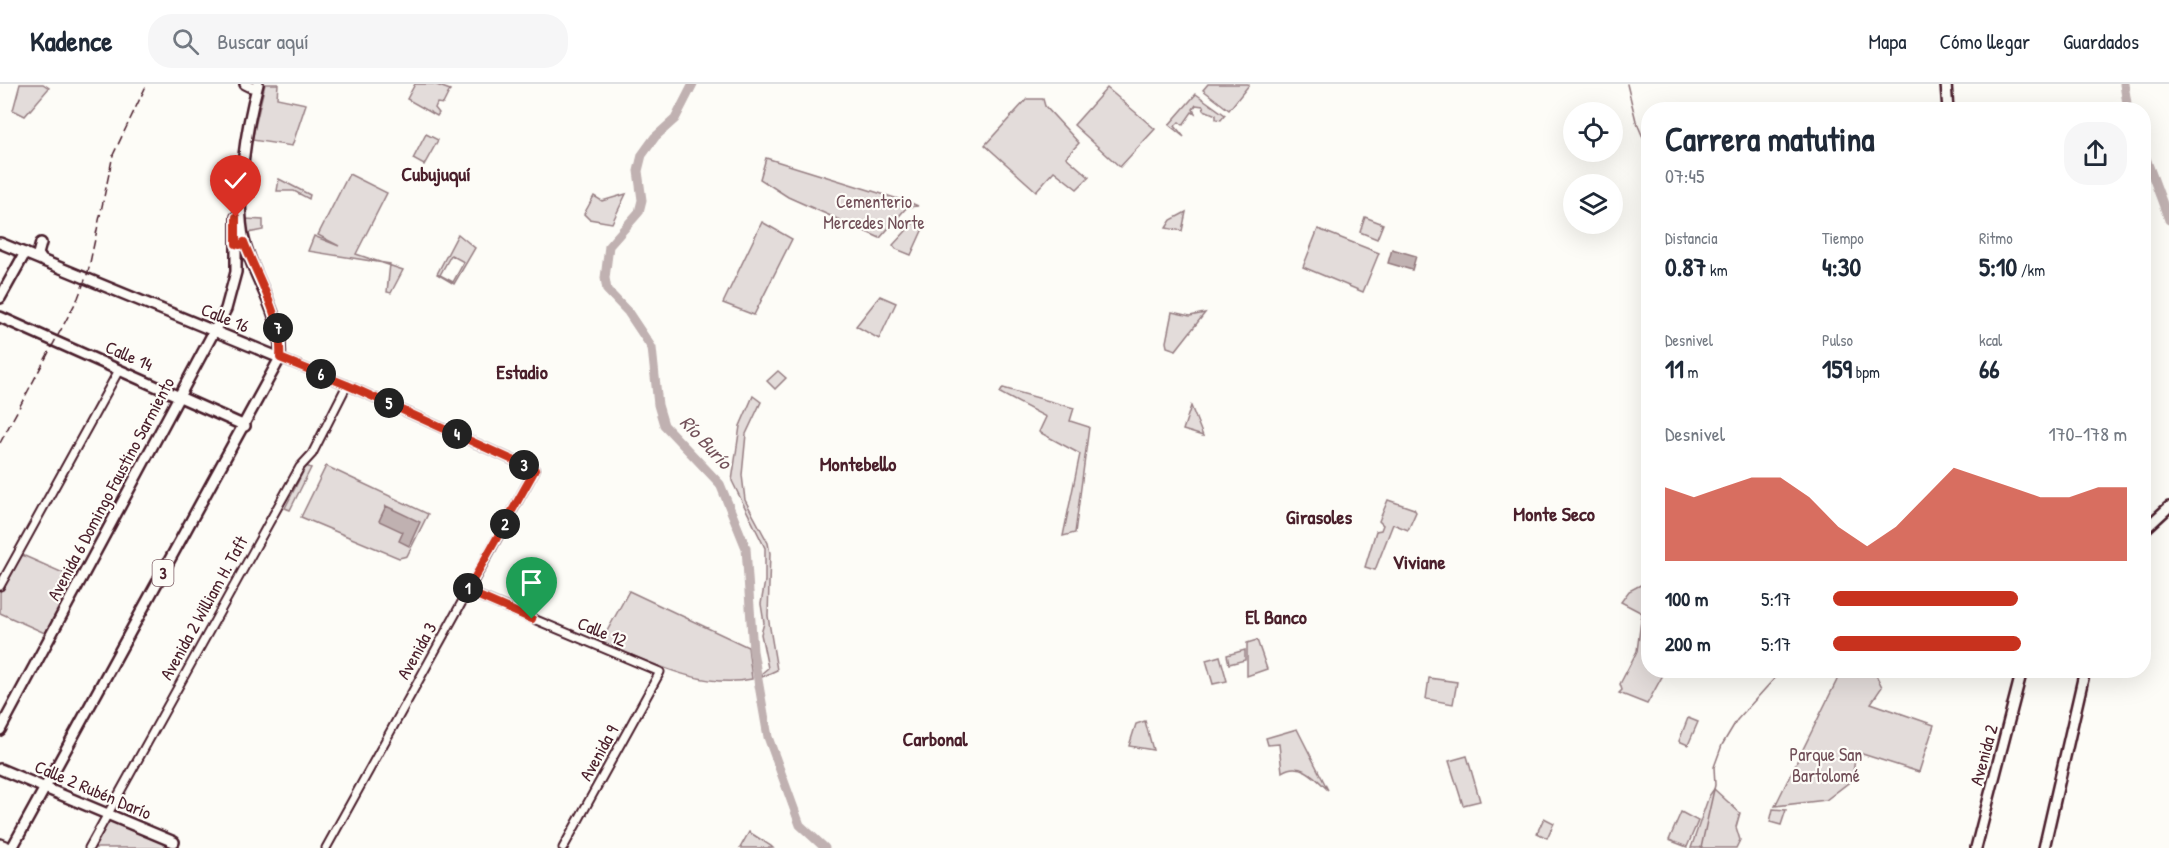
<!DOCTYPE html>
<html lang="es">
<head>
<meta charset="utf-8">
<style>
	body { margin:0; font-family:"Patrick Hand",sans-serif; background:#f6f6f7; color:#1f2937; height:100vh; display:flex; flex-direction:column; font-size:22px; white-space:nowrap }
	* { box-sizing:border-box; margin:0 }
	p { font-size:20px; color:#747a83 }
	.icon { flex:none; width:33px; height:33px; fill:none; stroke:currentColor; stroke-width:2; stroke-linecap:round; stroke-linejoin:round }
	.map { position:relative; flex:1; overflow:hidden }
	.panel { position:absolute; left:1641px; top:18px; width:510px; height:576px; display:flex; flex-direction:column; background:#fff; border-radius:24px; box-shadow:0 6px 24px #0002 }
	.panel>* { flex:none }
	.tools { position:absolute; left:1563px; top:18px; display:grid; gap:12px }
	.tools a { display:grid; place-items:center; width:60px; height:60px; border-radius:50%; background:#fff; box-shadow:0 6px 24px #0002; font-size:30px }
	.pin { position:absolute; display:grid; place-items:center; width:51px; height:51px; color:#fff; margin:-62px -26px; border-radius:50% 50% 50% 0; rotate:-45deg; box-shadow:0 0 6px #0007 }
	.pin .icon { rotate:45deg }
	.km { position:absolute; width:30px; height:30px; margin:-15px; border-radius:50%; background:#222; color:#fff; font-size:16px; line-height:30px; text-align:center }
	.round { display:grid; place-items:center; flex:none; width:63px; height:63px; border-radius:24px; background:#f6f6f7 }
	.head { display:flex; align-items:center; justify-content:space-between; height:102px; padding:0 24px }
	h1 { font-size:33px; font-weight:700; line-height:45px }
	.figures { display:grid; grid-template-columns:repeat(3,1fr); gap:9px; height:102px; padding:6px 24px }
	.figures div { display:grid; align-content:center }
	.figures b { font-size:26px; font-weight:700 }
	.figures small { font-size:16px; font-weight:400 }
	.figures p { font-size:16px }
	.chart { height:168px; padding:12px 24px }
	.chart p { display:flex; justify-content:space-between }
	.chart svg { width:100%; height:108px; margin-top:6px; fill:#c8321e; opacity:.7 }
	ul { padding:0 24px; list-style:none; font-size:20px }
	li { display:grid; grid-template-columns:96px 72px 1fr; align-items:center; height:45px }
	li i { height:15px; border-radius:8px; background:#c8321e }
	header { display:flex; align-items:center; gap:36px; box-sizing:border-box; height:84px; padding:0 30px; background:#fff; border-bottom:2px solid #e0e1e3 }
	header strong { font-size:28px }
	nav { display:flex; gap:33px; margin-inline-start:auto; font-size:21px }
	.search { width:420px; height:54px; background:#f6f6f7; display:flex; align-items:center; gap:15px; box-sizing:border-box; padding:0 21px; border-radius:24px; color:#747a83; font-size:22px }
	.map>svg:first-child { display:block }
</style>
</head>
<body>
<header>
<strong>Kadence</strong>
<div class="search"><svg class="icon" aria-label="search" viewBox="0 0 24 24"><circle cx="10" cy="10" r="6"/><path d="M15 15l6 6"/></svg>Buscar aquí</div>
<nav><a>Mapa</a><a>Cómo llegar</a><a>Guardados</a></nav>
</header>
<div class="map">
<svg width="2169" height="764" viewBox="0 0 2169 764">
	<rect width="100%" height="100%" fill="#fdfcf7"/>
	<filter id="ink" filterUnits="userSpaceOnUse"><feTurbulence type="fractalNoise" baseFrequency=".0167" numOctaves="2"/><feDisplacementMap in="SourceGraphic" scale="12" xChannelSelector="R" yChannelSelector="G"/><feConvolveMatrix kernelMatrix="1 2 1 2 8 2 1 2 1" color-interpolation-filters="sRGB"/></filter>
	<g filter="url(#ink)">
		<!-- green -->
		<g fill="#e3dcda" stroke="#967e82" stroke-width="1.5" fill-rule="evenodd">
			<polygon points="20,0 43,0 49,4 25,32 13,26"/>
			<polygon points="265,0 278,0 277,14 306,20 292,62 252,56"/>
			<polygon points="415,0 434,0 450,6 443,20 437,19 435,24 439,29 437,32 407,15"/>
			<polygon points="1208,0 1248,0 1249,1 1229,26 1203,6"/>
			<polygon points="1107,4 1155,45 1120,83 1074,41"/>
			<polygon points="1196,10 1225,31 1221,36 1216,35 1216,31 1204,26 1203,22 1196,21 1193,25 1195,30 1192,28 1183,41 1179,38 1175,42 1184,53 1169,41"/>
			<polygon points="1027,15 1043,15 1045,22 1079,59 1066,73 1089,93 1077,105 1054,87 1036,107 985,61"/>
			<polygon points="426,50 438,56 424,81 413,75"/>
			<polygon points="766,74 911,119 918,122 907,123 880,154 788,113 760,95"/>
			<polygon points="349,90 387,109 356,170 403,186 391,209 387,208 390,180 308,167 314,152 339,162 318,151"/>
			<polygon points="279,95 310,111 309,115 294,107 277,107"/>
			<polygon points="626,110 612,139 589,135 584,130 594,112 602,117"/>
			<polygon points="1186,128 1182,147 1166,144 1171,136"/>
			<polygon points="1365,133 1383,140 1377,155 1360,148"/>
			<polygon points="246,135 263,136 263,146 248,149"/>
			<polygon points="917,135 926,138 911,171 896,165 893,161"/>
			<polygon points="762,138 792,155 754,231 723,219"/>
			<polygon points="1318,145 1379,169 1363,208 1303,183"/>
			<path d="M458 150 475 164 454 200 437 190ZM451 171 464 178 453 198 440 191Z"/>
			<polygon points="880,212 896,219 879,255 856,242"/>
			<polygon points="1172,228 1190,232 1205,229 1176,266 1167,263 1166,258"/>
			<polygon points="778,287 786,294 775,305 767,297"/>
			<polygon points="1003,304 1074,324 1070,337 1089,343 1075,449 1063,452 1080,370 1039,348 1046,333 1000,309"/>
			<polygon points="753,312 761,318 746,350 742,391 745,416 768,459 770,469 768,532 777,586 762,593 762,589 768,584 761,550 764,539 761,520 765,497 765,464 732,397 740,342"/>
			<polygon points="1191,322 1203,352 1183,346"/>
			<polygon points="306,382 311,384 290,426 285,424"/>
			<polygon points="326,382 428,430 407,472 399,474 301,433"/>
			<polygon points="1388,416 1414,425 1416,428 1408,446 1393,440 1375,486 1365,483 1376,447 1381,446 1383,441 1379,437"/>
			<polygon points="20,470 77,495 47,550 0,529 0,508"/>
			<polygon points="1648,497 1648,586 1664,589 1647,620 1619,609 1622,606 1620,600 1637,567 1642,529 1621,518 1629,507"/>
			<path d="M629 507 748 563 752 595C701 606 648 577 601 558Z"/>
			<polygon points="1257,556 1267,585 1247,592 1247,559"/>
			<polygon points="1245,566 1245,576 1229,580 1227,571"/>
			<polygon points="1220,572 1227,597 1213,600 1206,576"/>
			<polygon points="1838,587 1874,587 1882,603 1871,619 1934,641 1919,688 1856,668 1852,696 1826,716 1775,722 1837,596"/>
			<polygon points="1429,594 1457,598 1453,620 1426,615"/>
			<polygon points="1688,634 1698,638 1688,661 1679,657"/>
			<polygon points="1145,637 1153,666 1129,662 1136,640"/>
			<path d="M1297 645 1328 706C1316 694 1300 676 1282 688L1279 660 1268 661 1266 654Z"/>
			<polygon points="1467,672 1480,717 1463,721 1449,677"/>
			<polygon points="1714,705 1740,729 1736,743 1740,756 1736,764 1691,764 1709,712"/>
			<polygon points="1773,725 1786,726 1781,741 1770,738"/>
			<polygon points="1681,728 1698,737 1687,763 1669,756"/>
			<polygon points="1544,734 1554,739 1547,754 1537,749"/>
			<polygon points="109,735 168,759 165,764 94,764"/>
			<polygon points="749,748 771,762 773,764 740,764"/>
		</g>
		<!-- water -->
		<g fill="#c0b1b1" stroke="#91777b" stroke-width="1.5">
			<polygon points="1392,165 1416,172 1412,186 1388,179"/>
			<polygon points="386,422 420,438 409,462 399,457 403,448 379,437"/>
		</g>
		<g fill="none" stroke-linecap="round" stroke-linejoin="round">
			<!-- stream -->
			<g stroke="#91777b" stroke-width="1.5">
				<polyline points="1627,0 1636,37 1648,65"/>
				<polyline points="1701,764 1715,701 1714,683 1722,661 1737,636 1774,595 1776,586"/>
			</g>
			<!-- river -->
			<g stroke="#c0b1b1" stroke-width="9">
				<polyline points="693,0 675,35 655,53 642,71 638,87 642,116 639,128 609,162 605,194 607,206 628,228 652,264 658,321 664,341 720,400 746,464 753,567 768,653 800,741 825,764"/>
				<polyline points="2124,0 2128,26"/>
				<polyline points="2144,69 2169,136"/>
			</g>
			<defs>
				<g id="minor">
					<polyline points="280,274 347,301 535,386 326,764"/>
					<polyline points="0,502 119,286"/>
					<polyline points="467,507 660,588 563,764"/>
					<polyline points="89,764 276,426 300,383 312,370 347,301"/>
				</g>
				<g id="major">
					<polyline points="245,0 251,3"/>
					<polyline points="1946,0 1948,26"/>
					<polyline points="0,159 280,274"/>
					<polyline points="41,159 38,170 42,176"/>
					<polyline points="0,214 25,169"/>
					<polyline points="0,233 245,342"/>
					<polyline points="2144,446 2169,423"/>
					<polyline points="0,646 226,225 236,188 236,133"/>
					<polyline points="0,685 174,758"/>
					<polyline points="0,760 10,764"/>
					<path d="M12 764 280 274C283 230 254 197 244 156 234 116 247 40 258 0"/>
					<polyline points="1976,764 2022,586"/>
					<polyline points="2044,764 2085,586"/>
				</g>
			</defs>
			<!-- minor casing -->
			<use href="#minor" stroke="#4a1f2b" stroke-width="11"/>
			<!-- major casing -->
			<use href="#major" stroke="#4a1f2b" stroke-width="14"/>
			<!-- minor -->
			<use href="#minor" stroke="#fdfcf7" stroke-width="7"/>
			<!-- major -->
			<use href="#major" stroke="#fdfcf7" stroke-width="9"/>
			<!-- rail -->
			<polyline stroke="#4a1f2b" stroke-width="1.5" stroke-dasharray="9 4.5" stroke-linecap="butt" points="0,359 78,214 88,188 113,71 147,0"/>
		</g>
	</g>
	<g fill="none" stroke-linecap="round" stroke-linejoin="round" filter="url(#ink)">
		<defs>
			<path id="route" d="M236 133V160L240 161 244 158C258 195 283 233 280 274L347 301 535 386 467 507 532 535"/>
		</defs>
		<!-- route casing -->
		<use href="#route" stroke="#fff" stroke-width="12"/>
		<!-- route -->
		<use href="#route" stroke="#c8321e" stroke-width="8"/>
	</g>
	<g text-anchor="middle" stroke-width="4.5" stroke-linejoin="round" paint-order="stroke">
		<!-- shield labels -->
		<rect fill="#fdfcf7" stroke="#806168" stroke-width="1.5" x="152.5" y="476" width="21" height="26" rx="4.5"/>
		<g font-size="16" font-weight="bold" fill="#4a1f2b">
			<text x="163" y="495">3</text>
		</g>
		<!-- park labels -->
		<g font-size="18" fill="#704e57" stroke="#fdfcf7">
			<text x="874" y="124">Cementerio<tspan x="874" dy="21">Mercedes Norte</tspan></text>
			<text x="1826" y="677">Parque San<tspan x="1826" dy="21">Bartolomé</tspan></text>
		</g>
		<!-- street labels -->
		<g font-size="18" fill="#4a1f2b" stroke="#fdfcf7">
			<text transform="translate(225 234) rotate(22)" y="6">Calle 16</text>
			<text transform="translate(129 272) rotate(24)" y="6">Calle 14</text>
			<text transform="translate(111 405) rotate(-62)" y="6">Avenida 6 Domingo Faustino Sarmiento</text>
			<text transform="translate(204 524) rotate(-61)" y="6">Avenida 2 William H. Taft</text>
			<text transform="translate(602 548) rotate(22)" y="6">Calle 12</text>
			<text transform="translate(417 567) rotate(-61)" y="6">Avenida 3</text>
			<text transform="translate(599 669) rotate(-61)" y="6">Avenida 9</text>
			<text transform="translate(1984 671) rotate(-75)" y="6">Avenida 2</text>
			<text transform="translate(93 706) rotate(23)" y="6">Calle 2 Rubén Darío</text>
		</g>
		<!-- neighbourhood labels -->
		<g font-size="20" font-weight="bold" fill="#4a1f2b" stroke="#fdfcf7">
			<text x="436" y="97">Cubujuquí</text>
			<text x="522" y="295">Estadio</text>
			<text x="858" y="387">Montebello</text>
			<text x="1554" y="437">Monte Seco</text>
			<text x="1319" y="440">Girasoles</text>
			<text x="1419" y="485">Viviane</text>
			<text x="1276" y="540">El Banco</text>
			<text x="935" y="662">Carbonal</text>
		</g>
		<!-- water labels -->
		<g font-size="20" font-style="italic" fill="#73525a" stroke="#fdfcf7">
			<text transform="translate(706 358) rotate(47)" y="7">Río Burío</text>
		</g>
	</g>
</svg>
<div class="tools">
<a><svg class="icon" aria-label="locate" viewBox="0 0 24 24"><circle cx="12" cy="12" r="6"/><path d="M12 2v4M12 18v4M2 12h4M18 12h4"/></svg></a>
<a><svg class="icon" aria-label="layers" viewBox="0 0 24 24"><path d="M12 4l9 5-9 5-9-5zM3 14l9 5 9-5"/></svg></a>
</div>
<div class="pin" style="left:532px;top:535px;background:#1e9e55"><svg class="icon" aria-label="arrive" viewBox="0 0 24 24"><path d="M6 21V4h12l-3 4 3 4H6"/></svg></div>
<div class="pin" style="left:236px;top:133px;background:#d93025"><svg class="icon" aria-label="check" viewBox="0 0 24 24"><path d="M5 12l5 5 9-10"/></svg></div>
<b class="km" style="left:468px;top:504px">1</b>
<b class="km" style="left:505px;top:440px">2</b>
<b class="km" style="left:524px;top:381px">3</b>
<b class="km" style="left:457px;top:350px">4</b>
<b class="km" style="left:389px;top:319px">5</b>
<b class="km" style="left:321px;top:290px">6</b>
<b class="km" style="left:278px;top:244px">7</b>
<section class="panel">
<div class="head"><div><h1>Carrera matutina</h1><p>07:45</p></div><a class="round"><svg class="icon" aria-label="share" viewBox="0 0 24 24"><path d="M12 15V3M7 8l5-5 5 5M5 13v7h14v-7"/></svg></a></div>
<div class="figures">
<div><p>Distancia</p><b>0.87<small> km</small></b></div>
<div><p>Tiempo</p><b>4:30</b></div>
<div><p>Ritmo</p><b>5:10<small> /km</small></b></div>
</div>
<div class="figures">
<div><p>Desnivel</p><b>11<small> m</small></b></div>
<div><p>Pulso</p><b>159<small> bpm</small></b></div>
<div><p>kcal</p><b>66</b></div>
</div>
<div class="chart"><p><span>Desnivel</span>170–178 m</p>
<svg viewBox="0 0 160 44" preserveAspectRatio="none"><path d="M0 44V14L10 18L20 14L30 10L40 10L50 18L60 30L70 38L80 30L90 18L100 6L110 10L120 14L130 18L140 18L150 14L160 14V44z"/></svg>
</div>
<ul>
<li><b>100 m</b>5:17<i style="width:63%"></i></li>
<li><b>200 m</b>5:17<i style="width:64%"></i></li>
</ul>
</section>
</div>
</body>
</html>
